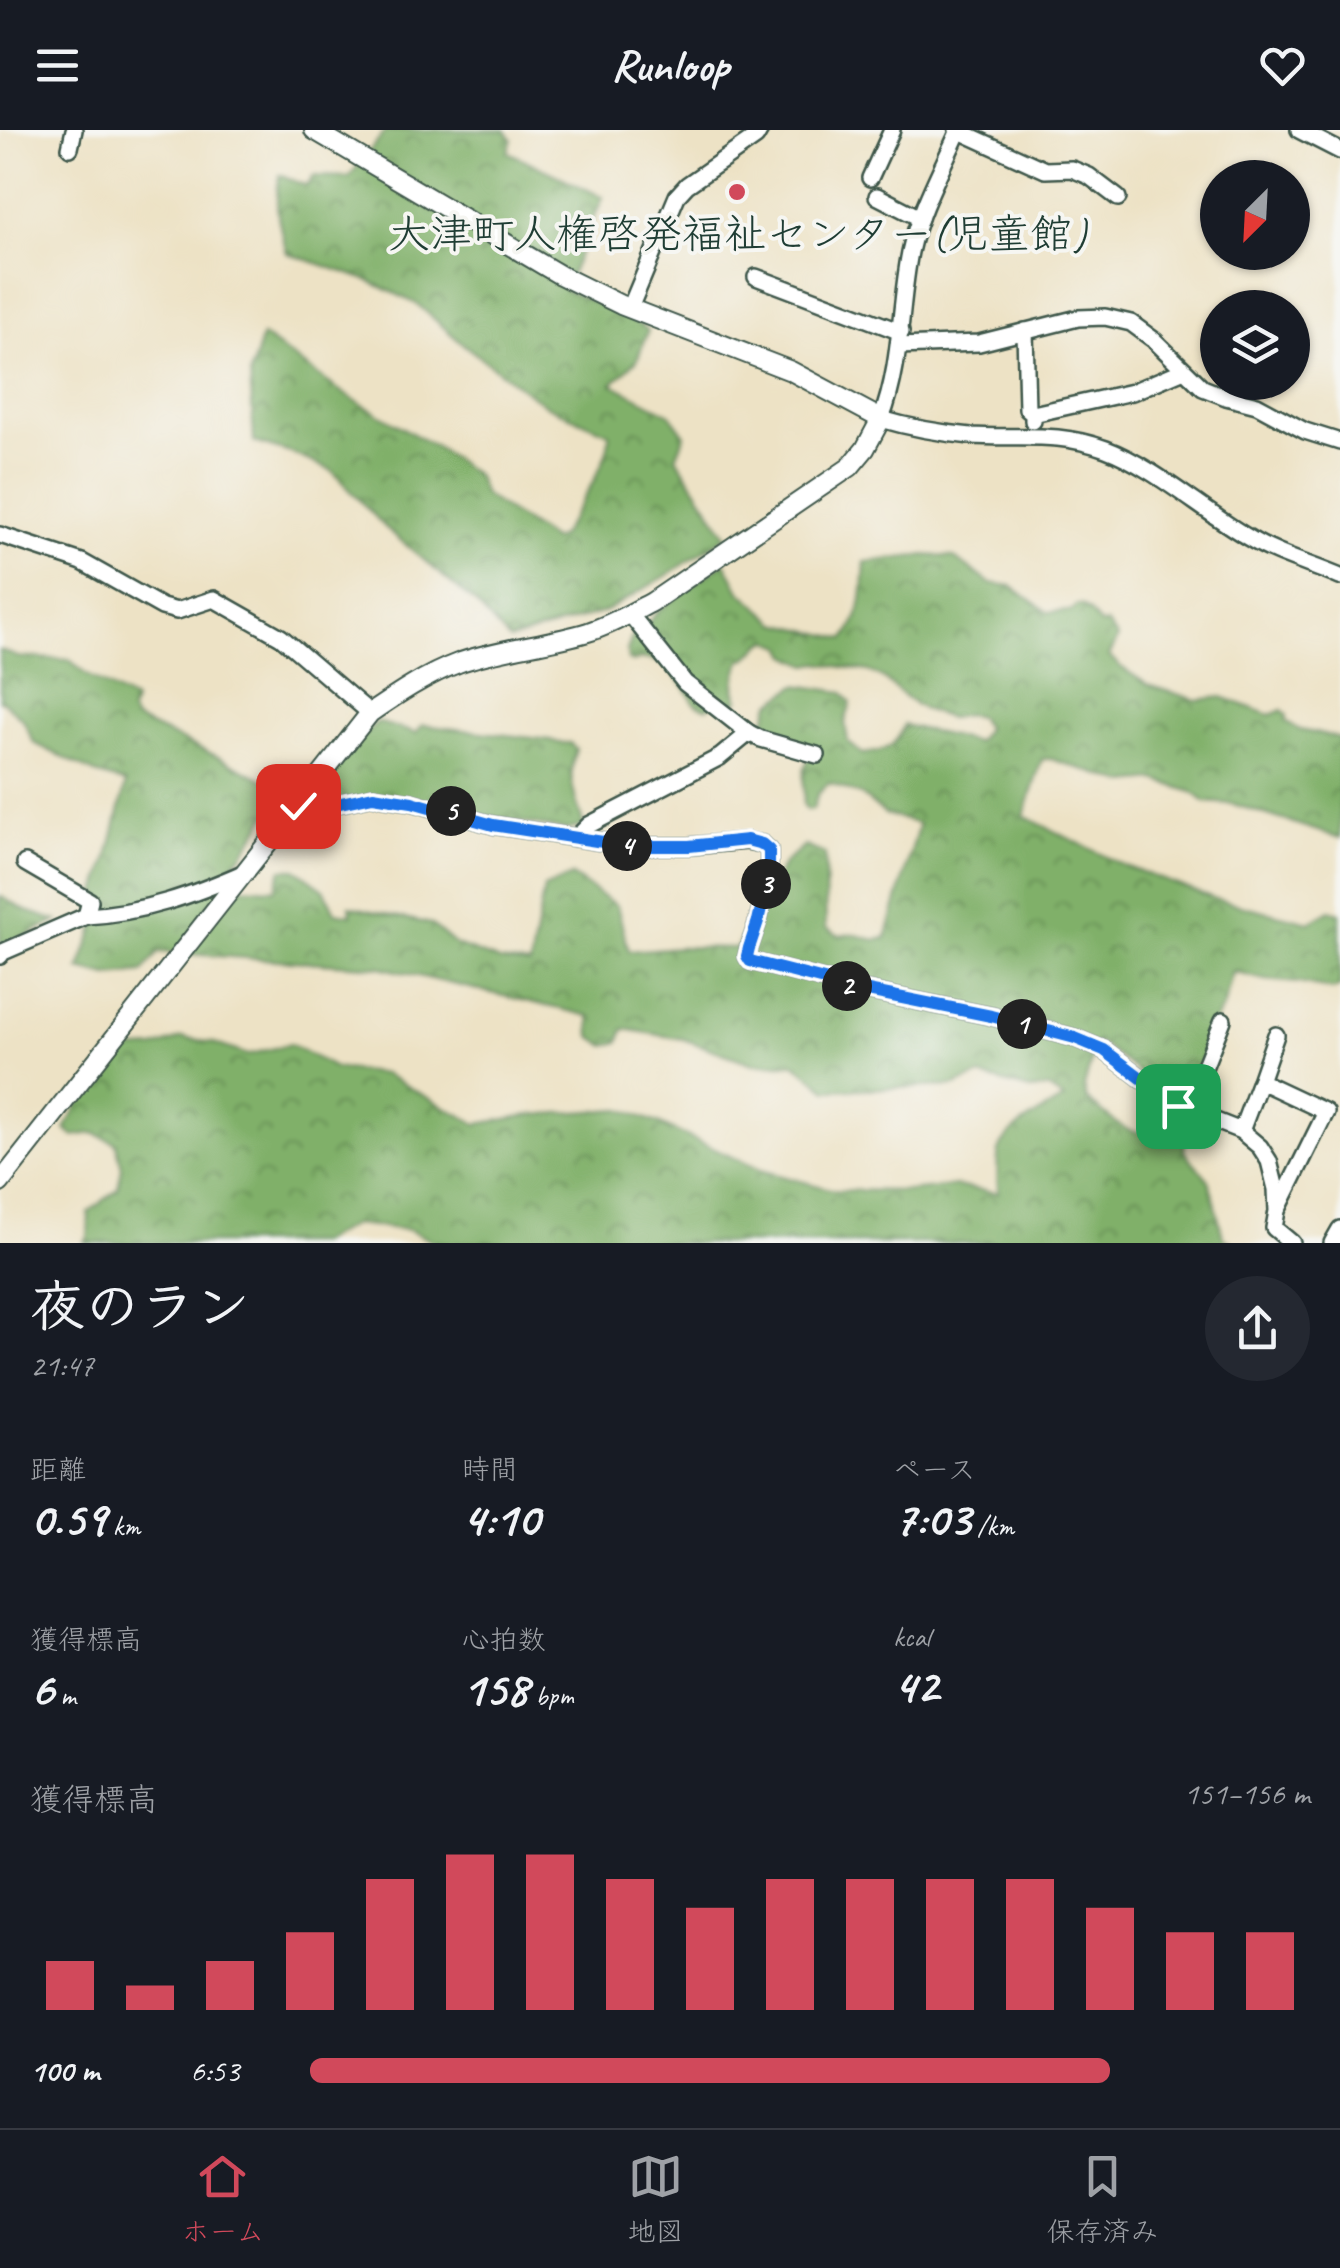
<!DOCTYPE html>
<html lang="ja">
<head>
<meta charset="utf-8">
<style>
	body { margin:0; font-family:Caveat,"Klee One",sans-serif; background:#242831; color:#f1f3f6; height:100vh; display:flex; flex-direction:column; font-size:38px; white-space:nowrap }
	* { box-sizing:border-box; margin:0 }
	p { font-size:32px; color:#9ea1a6 }
	.icon { flex:none; width:55px; height:55px; fill:none; stroke:currentColor; stroke-width:2; stroke-linecap:round; stroke-linejoin:round }
	.map { position:relative; height:1113px; overflow:hidden }
	.sheet { display:flex; flex-direction:column; background:#171b24; flex:1 }
	.sheet>* { flex:none }
	.needle { width:65px; rotate:204deg }
	.tools { position:absolute; left:1200px; top:30px; display:grid; gap:20px }
	.tools a { display:grid; place-items:center; width:110px; height:110px; border-radius:50%; background:#171b24; box-shadow:0 2px 8px #0004; font-size:50px }
	.pin { position:absolute; display:grid; place-items:center; width:85px; height:85px; color:#fff; margin:-42px; border-radius:20px; box-shadow:0 5px 15px #0006 }
	.km { position:absolute; width:50px; height:50px; margin:-25px; border-radius:50%; background:#222; color:#fff; font-size:28px; line-height:50px; text-align:center }
	.round { display:grid; place-items:center; flex:none; width:105px; height:105px; border-radius:52px; background:#242831 }
	.head { display:flex; align-items:center; justify-content:space-between; height:170px; padding:0 30px }
	h1 { font-size:55px; font-weight:700; line-height:75px }
	.metrics { display:grid; grid-template-columns:repeat(3,1fr); gap:15px; height:170px; padding:10px 30px }
	.metrics div { display:grid; align-content:center }
	.metrics b { font-size:50px; font-weight:700 }
	.metrics small { font-size:28px; font-weight:400 }
	.metrics p { font-size:28px }
	.chart { height:280px; padding:20px 30px }
	.chart p { display:flex; justify-content:space-between }
	.chart svg { width:100%; height:180px; margin-top:10px; stroke:#d1495b; stroke-width:6 }
	ul { padding:0 30px; list-style:none; font-size:32px }
	li { display:grid; grid-template-columns:160px 120px 1fr; align-items:center; height:75px }
	li i { height:25px; border-radius:12px; background:#d1495b }
	header { display:flex; justify-content:space-between; align-items:center; height:130px; padding:0 30px; background:#171b24; font-size:45px; font-weight:700 }
	.dock { display:flex; justify-content:space-around; align-items:center; height:140px; border-top:2px solid #363941; background:#171b24; font-size:28px; color:#9ea1a6 }
	.dock a { display:grid; justify-items:center; gap:5px }
	.dock .current { color:#d1495b }
	.map>svg:first-child { display:block }
</style>
</head>
<body>
<header><svg class="icon" aria-label="menu" viewBox="0 0 24 24"><path d="M4 6h16M4 12h16M4 18h16"/></svg>Runloop<svg class="icon" aria-label="heart" viewBox="0 0 24 24"><path d="M12 20l-8-8c-3-5 5-10 8-4 3-6 11-1 8 4z"/></svg></header>
<div class="map">
<svg width="1340" height="1113" viewBox="0 0 1340 1113">
	<defs>
		<pattern id="forest-crowns" width="20" height="18" patternUnits="userSpaceOnUse" patternTransform="scale(2.5)"><rect width="20" height="18" fill="#80b069"/><path d="M2 6a3 3 0 1 1 6 0M12 15a3 3 0 1 1 6 0" fill="none" stroke="#689057"/></pattern>
	</defs>
	<rect width="100%" height="100%" fill="#f6f6f2"/>
	<filter id="ink" filterUnits="userSpaceOnUse"><feTurbulence type="fractalNoise" baseFrequency=".01" numOctaves="2"/><feDisplacementMap in="SourceGraphic" scale="20" xChannelSelector="R" yChannelSelector="G"/><feConvolveMatrix kernelMatrix="1 2 1 2 8 2 1 2 1" color-interpolation-filters="sRGB"/></filter>
	<filter id="wash" filterUnits="userSpaceOnUse"><feTurbulence type="fractalNoise" baseFrequency=".0048" numOctaves="4" result="noise"/><feDisplacementMap in="SourceGraphic" scale="40" xChannelSelector="R" yChannelSelector="G"/><feGaussianBlur stdDeviation="2.25" result="paint"/><feColorMatrix in="noise" values="0 0 0 0 0 0 0 0 0 0 0 0 0 0 0 0 0 1.4 0 .05"/><feComposite in="paint" operator="in"/></filter>
	<g filter="url(#wash)">
		<rect width="100%" height="100%" fill="#ede2c5"/>
		<!-- forest -->
		<g fill="url(#forest-crowns)" stroke="#50764e" stroke-width="2.5">
			<path d="M386 0H505L512 9 508 22 603 67 564 160 625 185 648 200 637 230 612 254 670 284 685 305 676 327 727 406 666 446 604 482 509 510 476 474 385 397 331 340 291 323 254 312 250 244 262 206 346 265 436 317 476 345 484 365 552 410 559 408C574 383 612 330 609 303L545 275 464 215 417 174 367 150 287 123C279 97 273 71 280 45L304 55 309 54 313 46 349 47Z"/>
			<path d="M925 425 953 427 990 453 1011 456 1048 482 1072 481 1077 475 1083 476 1091 483 1100 494H1108L1118 508 1109 526 1121 537 1148 555 1197 570 1222 567 1270 585 1282 580 1287 585 1286 591 1300 600 1340 608V708L1233 674 1205 672 1192 662 1156 650 1125 653 1051 629H1042L1024 686 1125 736 1216 769 1309 792 1330 780 1340 783V856L1333 860 1299 853 1265 850 1233 842 1223 878 1207 902V928L1186 969 1176 970 1097 911 1084 957 1087 970C1120 994 1133 1018 1172 989L1185 997 1184 1021 1209 1050 1223 1107 1233 1113H436L409 1100 355 1094 319 1113H84L88 1107 89 1082 118 1059 122 1038 116 1013 94 1003 73 1006 65 999 90 954 118 920 155 918 182 908 213 913 248 925 290 914 335 938 384 944 477 994 530 985 621 979 658 993 760 1040 834 1060 908 1061 955 1056 998 1063C998 1050 996 1033 999 1021 1005 1000 1046 979 1064 969L1047 958 1030 960 979 946 955 956 827 960 796 934H753L683 909 624 899 619 912 606 916 591 906 590 886 380 837 159 822 142 843 108 846 80 839 104 771 97 762 107 731 126 653 99 645 34 613 23 590 3 571H0V520L18 527 70 530 85 544 134 571 131 582 134 589 214 625 284 660 242 725 226 741 242 757 275 759 282 739H296L324 759 335 782 351 785 350 776 431 794 456 815 500 831 530 835 544 758 572 746 617 776 629 821 680 817 736 818 784 733 805 716 825 724 826 798 840 806C862 800 867 814 886 808L919 694 885 684 861 665 829 653 818 664 813 679 807 680 803 674C807 655 798 646 810 626L774 608 764 593 770 574 797 555 842 562 851 573 845 592 848 612 862 624C886 621 895 618 904 595L976 612 986 599 979 587 967 585 949 588 923 579 907 569 884 549 868 541 819 533 808 535 788 525 783 516 768 510C756 515 756 525 741 531 737 544 731 557 739 569L737 572 734 573 725 569 706 578 695 574C682 551 661 519 632 532L628 530 627 521 632 507 640 503 657 482 680 464 725 432 740 461 777 493 845 509C864 484 863 463 865 432Z"/>
			<path d="M377 592 416 603 422 595 550 610 559 613H570L576 619C566 650 575 666 584 696L566 700 464 682 329 668 325 651 352 617Z"/>
			<polygon points="0,766 27,781 57,791 6,815 0,811"/>
		</g>
	</g>
	<g filter="url(#ink)">
		<g fill="none" stroke-linecap="round" stroke-linejoin="round">
			<defs>
				<g id="minor">
					<polyline points="957,0 1045,40 1072,39 1089,46 1118,68"/>
					<path d="M959 0C942 39 919 80 910 122 899 178 902 235 881 289 911 298 940 303 971 306 1021 309 1056 301 1106 319 1154 337 1204 382 1249 408 1276 425 1310 434 1340 447"/>
					<polyline points="1299,0 1340,21"/>
					<polyline points="70,18 74,0"/>
					<polyline points="870,48 892,0"/>
					<polyline points="877,66 920,88"/>
					<polyline points="756,147 901,202"/>
					<polyline points="630,178 677,66 687,55 756,7 760,0"/>
					<polyline points="1025,201 1027,279 1033,284 1033,291"/>
					<polyline points="899,216 979,213 1078,188 1105,187 1131,193 1154,210 1203,258 1226,267 1257,275 1305,301 1340,312"/>
					<polyline points="1033,284 1132,262 1184,240"/>
					<polyline points="0,405 82,432 162,477 177,481 214,469 281,507 370,583"/>
					<polyline points="749,603 761,609 817,625"/>
					<polyline points="298,675 336,674 373,666 412,672 493,695 629,716 689,716 747,711 762,714 769,720 769,743 758,791 749,818 747,826 750,831 863,860 991,886 1075,908 1104,920 1178,976 1241,1001 1260,1017 1269,1031 1276,1059 1277,1081 1274,1098 1292,1113"/>
					<polyline points="576,708 589,695 720,627 749,603 685,553 630,484"/>
					<path d="M86 786C143 783 193 765 245 742"/>
					<polyline points="0,826 3,822 86,786 90,771 25,733"/>
					<polyline points="1260,951 1276,905"/>
					<polyline points="1188,978 1223,890"/>
					<polyline points="1241,1001 1260,951 1326,982 1279,1077"/>
					<polyline points="1332,1113 1340,1099"/>
				</g>
				<path id="tertiary" d="M0 1053 370 583C398 564 426 545 458 533 500 518 545 515 588 502 611 495 631 483 652 472L850 337 865 319 881 289 791 241 621 175 560 145 314 0"/>
			</defs>
			<!-- minor casing -->
			<use href="#minor" stroke="#3e564a" stroke-width="20"/>
			<!-- tertiary casing -->
			<use href="#tertiary" stroke="#3e564a" stroke-width="22"/>
			<!-- minor -->
			<use href="#minor" stroke="#fff" stroke-width="15"/>
			<!-- tertiary -->
			<use href="#tertiary" stroke="#fff" stroke-width="18"/>
		</g>
	</g>
	<g fill="none" stroke-linecap="round" stroke-linejoin="round" filter="url(#ink)">
		<defs>
			<polyline id="route" points="298,676 336,674 373,666 412,672 493,695 629,716 689,716 747,710 762,714 769,720 769,743 758,791 749,818 747,826 750,831 863,860 991,886 1075,908 1104,920 1178,976"/>
		</defs>
		<!-- route casing -->
		<use href="#route" stroke="#fff" stroke-width="20"/>
		<!-- route -->
		<use href="#route" stroke="#1a73e8" stroke-width="12"/>
	</g>
	<!-- markers -->
	<circle fill="#d1495b" stroke="#f6f6f2" stroke-width="4" cx="737" cy="62" r="10"/>
	<g text-anchor="middle" stroke-width="8" stroke-linejoin="round" paint-order="stroke">
		<!-- poi labels -->
		<g font-size="42" fill="#1f3d34" stroke="#f6f6f2">
			<text x="737" y="118">大津町人権啓発福祉センター(児童館)</text>
		</g>
	</g>
</svg>
<div class="tools">
<a><svg class="needle" viewBox="-14 -14 28 28"><path d="M0-13l5 13h-10z" fill="#e53935"/><path d="M0 13l5-13h-10z" fill="#9ea1a6"/></svg></a>
<a><svg class="icon" aria-label="layers" viewBox="0 0 24 24"><path d="M12 4l9 5-9 5-9-5zM3 14l9 5 9-5"/></svg></a>
</div>
<div class="pin" style="left:1178px;top:976px;background:#1e9e55"><svg class="icon" aria-label="arrive" viewBox="0 0 24 24"><path d="M6 21V4h12l-3 4 3 4H6"/></svg></div>
<div class="pin" style="left:298px;top:676px;background:#d93025"><svg class="icon" aria-label="check" viewBox="0 0 24 24"><path d="M5 12l5 5 9-10"/></svg></div>
<b class="km" style="left:1022px;top:894px">1</b>
<b class="km" style="left:847px;top:856px">2</b>
<b class="km" style="left:766px;top:754px">3</b>
<b class="km" style="left:627px;top:716px">4</b>
<b class="km" style="left:451px;top:681px">5</b>
</div>
<section class="sheet">
<div class="head"><div><h1>夜のラン</h1><p>21:47</p></div><a class="round"><svg class="icon" aria-label="share" viewBox="0 0 24 24"><path d="M12 15V3M7 8l5-5 5 5M5 13v7h14v-7"/></svg></a></div>
<div class="metrics">
<div><p>距離</p><b>0.59<small> km</small></b></div>
<div><p>時間</p><b>4:10</b></div>
<div><p>ペース</p><b>7:03<small> /km</small></b></div>
</div>
<div class="metrics">
<div><p>獲得標高</p><b>6<small> m</small></b></div>
<div><p>心拍数</p><b>158<small> bpm</small></b></div>
<div><p>kcal</p><b>42</b></div>
</div>
<div class="chart"><p><span>獲得標高</span>151–156 m</p>
<svg viewBox="0 0 160 44" preserveAspectRatio="none"><path d="M5 44V32M15 44V38M25 44V32M35 44V25M45 44V12M55 44V6M65 44V6M75 44V12M85 44V19M95 44V12M105 44V12M115 44V12M125 44V12M135 44V19M145 44V25M155 44V25"/></svg>
</div>
<ul>
<li><b>100 m</b>6:53<i style="width:80%"></i></li>
</ul>
</section>
<nav class="dock">
<a class="current"><svg class="icon" aria-label="home" viewBox="0 0 24 24"><path d="M3 11l9-7 9 7M6 9v11h12V9"/></svg>ホーム</a>
<a><svg class="icon" aria-label="map" viewBox="0 0 24 24"><path d="M3 6l6-2 6 2 6-2v14l-6 2-6-2-6 2zM9 4v14M15 6v14"/></svg>地図</a>
<a><svg class="icon" aria-label="saved" viewBox="0 0 24 24"><path d="M7 4h10v16l-5-4-5 4z"/></svg>保存済み</a>
</nav>
</body>
</html>
